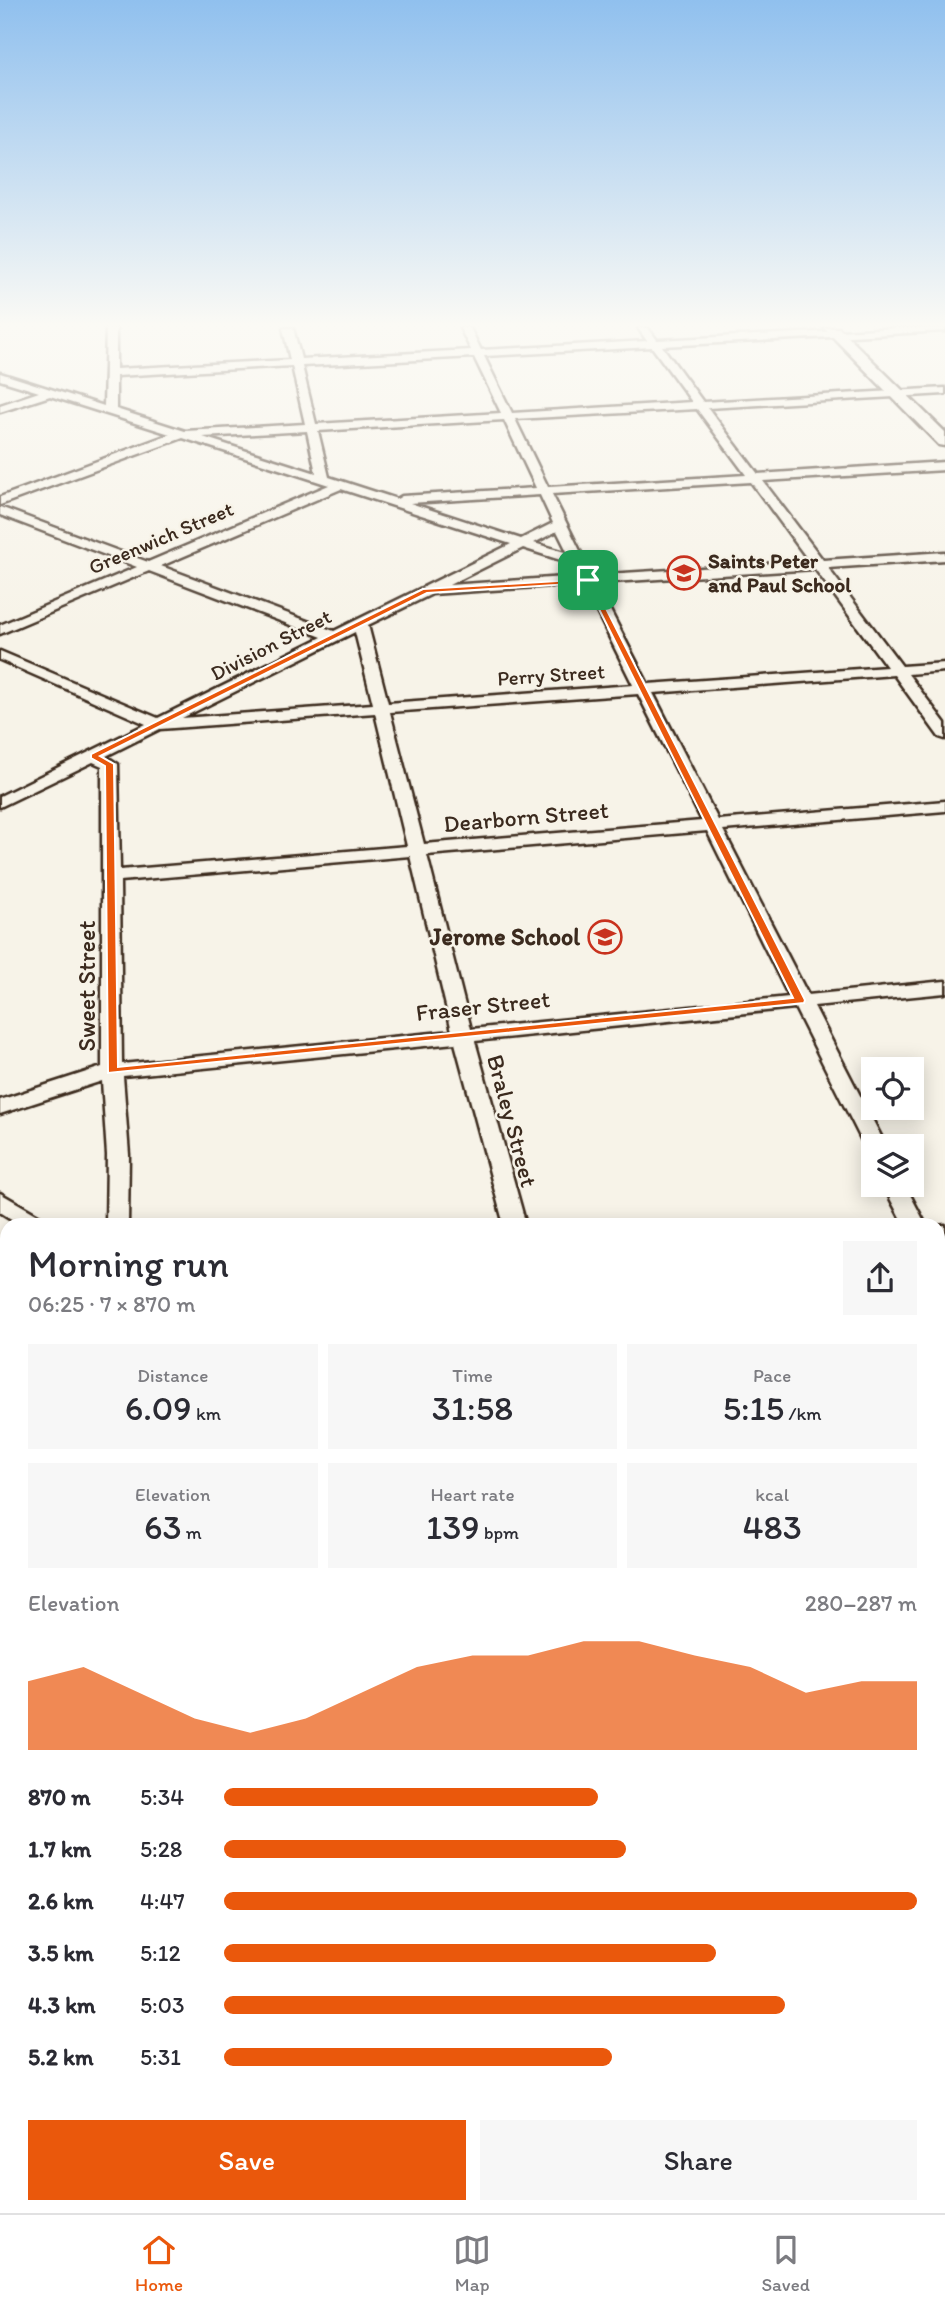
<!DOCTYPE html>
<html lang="en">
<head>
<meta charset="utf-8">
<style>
	body { margin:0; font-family:Itim,sans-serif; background:#f7f7f7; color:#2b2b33; height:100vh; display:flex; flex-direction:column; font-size:26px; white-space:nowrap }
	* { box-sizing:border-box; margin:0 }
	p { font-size:23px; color:#7c7c81 }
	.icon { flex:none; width:38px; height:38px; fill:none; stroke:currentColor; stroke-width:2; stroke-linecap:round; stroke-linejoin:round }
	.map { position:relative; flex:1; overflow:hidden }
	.details { position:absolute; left:0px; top:1218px; width:945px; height:996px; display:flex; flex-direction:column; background:#fff; border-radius:21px 21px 0 0; box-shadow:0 4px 18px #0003 }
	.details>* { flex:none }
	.tools { position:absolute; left:861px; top:1057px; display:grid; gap:14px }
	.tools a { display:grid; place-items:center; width:63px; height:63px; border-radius:0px; background:#fff; box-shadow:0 4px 18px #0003; font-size:35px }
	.pin { position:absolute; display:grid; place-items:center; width:60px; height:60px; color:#fff; margin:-30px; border-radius:14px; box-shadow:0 4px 10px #0006 }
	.round { display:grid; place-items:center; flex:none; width:74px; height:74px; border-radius:0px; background:#f7f7f7 }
	.head { display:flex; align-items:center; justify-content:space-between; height:119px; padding:0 28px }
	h1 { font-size:38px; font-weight:600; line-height:52px }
	.stats { display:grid; grid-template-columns:repeat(3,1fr); gap:10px; height:119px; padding:7px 28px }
	.stats div { display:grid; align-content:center; border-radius:0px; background:#f7f7f7; text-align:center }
	.stats b { font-size:35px; font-weight:600 }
	.stats small { font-size:19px; font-weight:400 }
	.stats p { font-size:19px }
	.chart { height:196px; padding:14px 28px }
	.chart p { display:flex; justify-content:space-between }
	.chart svg { width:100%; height:126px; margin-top:7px; fill:#ea580c; opacity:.7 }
	.primary-button { display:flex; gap:14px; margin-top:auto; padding:14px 28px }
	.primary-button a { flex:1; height:80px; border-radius:0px; background:#ea580c; color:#fff; font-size:28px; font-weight:600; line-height:80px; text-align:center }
	.primary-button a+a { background:#f7f7f7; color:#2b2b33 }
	ul { padding:0 28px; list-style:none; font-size:23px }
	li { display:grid; grid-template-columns:112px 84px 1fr; align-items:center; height:52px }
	li i { height:18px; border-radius:9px; background:#ea580c }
	.menu { display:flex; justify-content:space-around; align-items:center; height:98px; border-top:2px solid #e1e1e2; background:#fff; font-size:19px; color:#7c7c81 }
	.menu a { display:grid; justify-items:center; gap:4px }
	.menu .active { color:#ea580c }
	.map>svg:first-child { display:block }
</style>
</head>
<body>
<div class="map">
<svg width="945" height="2213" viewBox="0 0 945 2213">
	<rect width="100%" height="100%" fill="#f7f3e8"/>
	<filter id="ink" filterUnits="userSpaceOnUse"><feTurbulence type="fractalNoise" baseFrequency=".0143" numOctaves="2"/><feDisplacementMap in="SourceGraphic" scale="14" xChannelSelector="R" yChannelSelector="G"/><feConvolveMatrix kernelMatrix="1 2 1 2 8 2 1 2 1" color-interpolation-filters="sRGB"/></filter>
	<g filter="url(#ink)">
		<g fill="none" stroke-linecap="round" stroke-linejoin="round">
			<defs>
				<g id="street">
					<path d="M106 328H116V369L290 360 283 328H293L301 359 471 350 460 328H470L481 350 647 341 638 328H648L657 340 897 328H945V331L662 346 703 402 945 388V394L708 408 758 474 945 462V470L763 481 823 560 945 552V560L828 568 902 666 945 663V671L908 674 945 723V739L939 737 894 675 653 693 718 820 945 801V811L723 830 808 995 945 981V993L814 1006 886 1146H873V1153L867 1151 795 1008 475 1041 526 1225H504L455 1043 123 1076 129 1155 128 1225H106L107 1155 102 1081 0 1114V1100L102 1067V766L93 762 0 807V796L146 724 0 660V651L158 718 322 637 149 571 0 634V625L137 567 0 515V507L148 562 329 485 183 438 0 505V497L170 434 50 396 0 412V405L39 392 0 380V373L104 406ZM652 347 692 402 512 413 484 356ZM474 357 501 413 316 424 302 366ZM292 366 305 424 185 431 116 409V376ZM697 409 746 475 548 487 515 419ZM504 420 536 488 402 496 397 499 329 477 318 431ZM307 431 316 473 203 437ZM751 482 809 561 592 575 552 494ZM341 489 511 544 334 631 161 566ZM540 495 553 523 521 539 410 503ZM557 531 568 553 534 543ZM523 548 573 564 579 576 449 585ZM815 569 887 667 648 684 596 583ZM583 584 633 685 388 703 368 625 432 594ZM355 632 373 704 182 718ZM638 694 702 821 424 844 390 712ZM375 713 407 846 120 870 118 764 106 756 160 729ZM707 831 789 997 471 1029 427 855ZM410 856 452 1031 122 1064 120 881Z"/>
					<polygon points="883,1185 905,1185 926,1225 904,1225"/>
					<polygon points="0,1193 45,1219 48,1225 21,1225 0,1212"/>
					<polygon points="945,1225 945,1241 938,1242 938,1226"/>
					<polygon points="7,1445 7,1468 0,1470 0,1447"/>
					<polygon points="7,2078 7,2117 0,2119 0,2081"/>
				</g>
				<polygon id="secondary" points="824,328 839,328 945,432 945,446 939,445"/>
			</defs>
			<!-- street casing -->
			<use href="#street" stroke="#3b2a1e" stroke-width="5"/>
			<!-- secondary casing -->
			<use href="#secondary" stroke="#3b2a1e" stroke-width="5"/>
			<!-- street -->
			<use href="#street" fill="#f7f3e8" fill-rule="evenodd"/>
			<!-- secondary -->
			<use href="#secondary" fill="#f7f3e8" fill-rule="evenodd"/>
			<!-- rail -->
			<g stroke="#3b2a1e" stroke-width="8">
				<polyline points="938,1962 945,1951"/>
				<polyline points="781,2213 785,2207"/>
			</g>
		</g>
	</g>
	<!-- sky -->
	<linearGradient id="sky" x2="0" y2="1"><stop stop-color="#90c0ee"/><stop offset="0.51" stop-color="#fbfaf5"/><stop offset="1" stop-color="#fbfaf5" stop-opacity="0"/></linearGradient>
	<rect width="945" height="637" fill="url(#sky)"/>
	<!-- route -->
	<path fill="#ea580c" stroke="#fff" stroke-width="2" fill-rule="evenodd" d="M591 579 805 1000 804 1003 108 1073 105 766 91 758V754L423 589ZM586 583 793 998 118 1067 114 764 100 756 427 593Z"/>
	<!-- icons -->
	<defs>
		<symbol id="school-ring" viewBox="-11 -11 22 22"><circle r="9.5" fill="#f7f3e8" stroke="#c8321e" stroke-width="1.5"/><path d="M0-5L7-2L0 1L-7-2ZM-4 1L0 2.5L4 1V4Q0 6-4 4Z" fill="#c8321e"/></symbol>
	</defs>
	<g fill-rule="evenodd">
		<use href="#school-ring" x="665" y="554" width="38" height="38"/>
		<use href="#school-ring" x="586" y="918" width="38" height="38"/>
	</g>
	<g text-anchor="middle" stroke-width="5" stroke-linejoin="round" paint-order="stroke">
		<!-- far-street labels -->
		<g font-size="21" fill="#3b2a1e" stroke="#f7f3e8">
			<text transform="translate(161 538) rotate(-23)" y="7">Greenwich Street</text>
			<text transform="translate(271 645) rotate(-27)" y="7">Division Street</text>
			<text transform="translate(551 675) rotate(-4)" y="7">Perry Street</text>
		</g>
		<!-- far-poi labels -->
		<g font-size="21" font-weight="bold" fill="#3b2a1e" stroke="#f7f3e8" text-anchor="start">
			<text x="708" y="568">Saints Peter<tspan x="708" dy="24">and Paul School</tspan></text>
		</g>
		<!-- street labels -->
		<g font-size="24" fill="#3b2a1e" stroke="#f7f3e8">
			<text transform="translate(526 817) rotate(-5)" y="8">Dearborn Street</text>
			<text transform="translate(87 986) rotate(-90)" y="8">Sweet Street</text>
			<text transform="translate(483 1006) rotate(-6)" y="8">Fraser Street</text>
			<text transform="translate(512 1121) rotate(75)" y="8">Braley Street</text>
		</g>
		<!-- poi labels -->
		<g font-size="24" font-weight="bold" fill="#3b2a1e" stroke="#f7f3e8" text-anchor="end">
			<text x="580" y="945">Jerome School</text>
		</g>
	</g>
</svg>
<div class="tools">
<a><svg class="icon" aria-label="locate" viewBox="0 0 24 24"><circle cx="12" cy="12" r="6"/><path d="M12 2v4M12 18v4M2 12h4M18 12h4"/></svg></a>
<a><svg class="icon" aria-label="layers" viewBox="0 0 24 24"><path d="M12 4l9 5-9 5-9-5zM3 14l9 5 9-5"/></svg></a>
</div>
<div class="pin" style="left:588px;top:580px;background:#1e9e55"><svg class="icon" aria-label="arrive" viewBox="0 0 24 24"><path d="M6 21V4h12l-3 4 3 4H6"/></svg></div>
<section class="details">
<div class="head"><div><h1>Morning run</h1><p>06:25 · 7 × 870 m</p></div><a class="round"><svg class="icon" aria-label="share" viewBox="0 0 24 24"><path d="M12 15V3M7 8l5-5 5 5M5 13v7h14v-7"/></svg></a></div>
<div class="stats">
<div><p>Distance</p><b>6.09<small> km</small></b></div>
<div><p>Time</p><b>31:58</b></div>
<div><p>Pace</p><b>5:15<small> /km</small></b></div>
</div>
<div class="stats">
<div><p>Elevation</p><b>63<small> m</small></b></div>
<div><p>Heart rate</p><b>139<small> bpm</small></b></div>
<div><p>kcal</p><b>483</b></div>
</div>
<div class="chart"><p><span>Elevation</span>280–287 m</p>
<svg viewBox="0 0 160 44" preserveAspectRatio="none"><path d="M0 44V20L10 15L20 24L30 33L40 38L50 33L60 24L70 15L80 11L90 11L100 6L110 6L120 11L130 15L140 24L150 20L160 20V44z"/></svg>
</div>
<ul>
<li><b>870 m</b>5:34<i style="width:54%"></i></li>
<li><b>1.7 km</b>5:28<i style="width:58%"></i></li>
<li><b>2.6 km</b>4:47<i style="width:100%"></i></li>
<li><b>3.5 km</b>5:12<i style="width:71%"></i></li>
<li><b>4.3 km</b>5:03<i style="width:81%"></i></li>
<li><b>5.2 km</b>5:31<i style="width:56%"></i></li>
</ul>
<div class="primary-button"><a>Save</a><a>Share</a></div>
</section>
</div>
<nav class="menu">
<a class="active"><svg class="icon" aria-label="home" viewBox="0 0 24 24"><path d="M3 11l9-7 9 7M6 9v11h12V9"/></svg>Home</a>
<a><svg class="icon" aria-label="map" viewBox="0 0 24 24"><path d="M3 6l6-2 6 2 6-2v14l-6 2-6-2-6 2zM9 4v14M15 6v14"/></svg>Map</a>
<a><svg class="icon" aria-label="saved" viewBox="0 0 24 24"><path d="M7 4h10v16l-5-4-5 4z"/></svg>Saved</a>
</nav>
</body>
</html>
